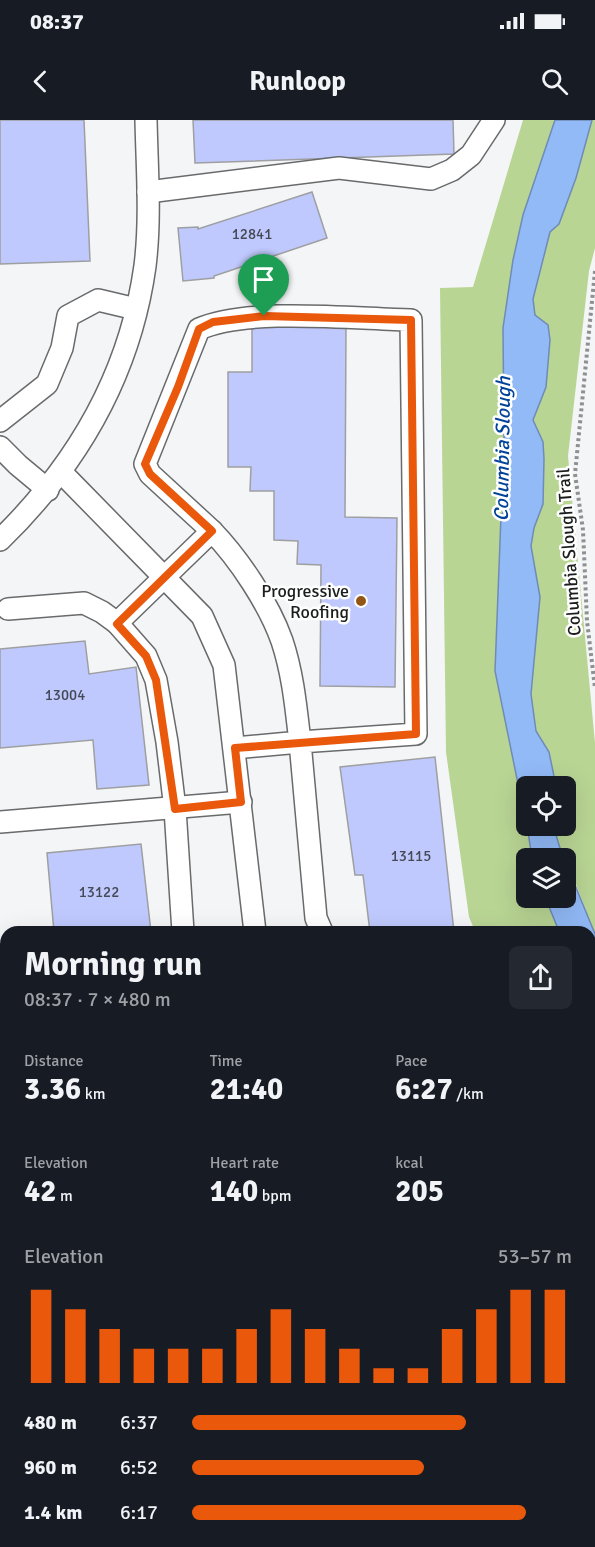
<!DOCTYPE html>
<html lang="en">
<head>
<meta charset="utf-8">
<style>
	body { margin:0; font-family:Signika,sans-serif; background:#242831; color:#f1f3f6; height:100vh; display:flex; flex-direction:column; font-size:22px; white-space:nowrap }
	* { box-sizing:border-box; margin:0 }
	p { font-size:20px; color:#9ea1a6 }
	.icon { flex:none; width:33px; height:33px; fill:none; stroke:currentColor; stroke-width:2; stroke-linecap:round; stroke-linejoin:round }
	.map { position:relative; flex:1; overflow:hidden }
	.sheet { position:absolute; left:0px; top:806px; width:596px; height:622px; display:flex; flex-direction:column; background:#171b24; border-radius:18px 18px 0 0; box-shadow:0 6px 24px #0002 }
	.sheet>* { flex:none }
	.tools { position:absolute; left:516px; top:656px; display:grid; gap:12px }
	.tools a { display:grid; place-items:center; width:60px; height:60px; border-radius:9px; background:#171b24; box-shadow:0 6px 24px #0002; font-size:30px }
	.pin { position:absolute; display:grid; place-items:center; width:51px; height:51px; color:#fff; margin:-62px -26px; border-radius:50% 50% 50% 0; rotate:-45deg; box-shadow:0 0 6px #0007 }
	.pin .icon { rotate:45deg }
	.round { display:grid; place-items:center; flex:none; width:63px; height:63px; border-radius:9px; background:#242831 }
	.head { display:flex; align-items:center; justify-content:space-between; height:102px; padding:0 24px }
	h1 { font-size:33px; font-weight:800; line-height:45px }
	.stats { display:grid; grid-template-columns:repeat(3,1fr); gap:9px; height:102px; padding:6px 24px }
	.stats div { display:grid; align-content:center }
	.stats b { font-size:30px; font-weight:800 }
	.stats small { font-size:16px; font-weight:400 }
	.stats p { font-size:16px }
	.chart { height:168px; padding:12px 24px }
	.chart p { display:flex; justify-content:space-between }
	.chart svg { width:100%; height:108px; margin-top:6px; stroke:#ea580c; stroke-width:6 }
	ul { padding:0 24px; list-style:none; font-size:20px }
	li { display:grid; grid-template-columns:96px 72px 1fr; align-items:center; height:45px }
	li i { height:15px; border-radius:8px; background:#ea580c }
	.status { display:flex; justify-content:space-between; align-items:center; height:42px; padding:0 30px; background:#171b24; direction:ltr }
	.status svg { height:16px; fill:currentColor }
	header { display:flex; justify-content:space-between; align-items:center; height:78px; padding:0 24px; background:#171b24; font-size:27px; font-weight:800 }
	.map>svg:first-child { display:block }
</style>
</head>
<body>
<div class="status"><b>08:37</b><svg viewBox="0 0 49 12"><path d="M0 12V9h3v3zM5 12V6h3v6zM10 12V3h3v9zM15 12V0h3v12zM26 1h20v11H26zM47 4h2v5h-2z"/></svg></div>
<header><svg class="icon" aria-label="back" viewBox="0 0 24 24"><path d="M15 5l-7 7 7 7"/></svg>Runloop<svg class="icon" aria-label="search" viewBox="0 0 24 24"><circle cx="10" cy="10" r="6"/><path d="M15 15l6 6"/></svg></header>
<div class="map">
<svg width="595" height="1427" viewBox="0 0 595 1427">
	<rect width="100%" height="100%" fill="#f4f5f7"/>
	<!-- commercial -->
	<polygon fill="#f9e4f3" points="590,1206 595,1242 595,1427 103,1427 102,1422 590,1422"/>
	<!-- green -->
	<g fill="#b9d594">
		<polygon points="523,0 555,0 523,95 513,140 503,208 504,317 509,372 507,385 501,396 495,551 525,694 532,738 526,738 526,777 545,777 559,811 475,811 469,797 446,632 440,168 473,167"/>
		<polygon points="592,0 595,0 595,128 589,151 568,336 595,623 595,814 566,738 563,738 553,705 566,705 566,666 556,666 549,632 536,611 531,574 540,477 531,426 534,408 543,384 544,339 543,321 533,300 541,279 550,220 548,205 535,195 533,179 550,112 576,58"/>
		<polygon points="590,909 595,922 595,1242 590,1206"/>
	</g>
	<!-- water -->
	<g fill="#92baf7" stroke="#6f8bb6" stroke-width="1.5">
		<polygon points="555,0 592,0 576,58 559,104 550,112 533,179 535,195 548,205 550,220 546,267 533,300 543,322 544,339 543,384 534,408 531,426 540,477 531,574 536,611 549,632 556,666 526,666 526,703 495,551 501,396 507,385 509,372 504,317 503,208 513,140 523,95"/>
		<polygon points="527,705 553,705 563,738 532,738"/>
		<polygon points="566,743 595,814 595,922 590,909 590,812 559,811 545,777 566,777"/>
	</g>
	<!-- building -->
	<g fill="#bfc9fd" stroke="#9e9fa1" stroke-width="1.5">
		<polygon points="0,0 84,0 90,141 0,144"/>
		<polygon points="193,0 453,0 454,34 195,43"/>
		<polygon points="312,72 327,118 214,156 214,158 183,161 178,108 198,107 198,109"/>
		<polygon points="252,205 346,205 345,397 397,398 395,567 320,566 321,445 297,444 298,421 274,420 274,371 250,371 251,347 228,347 228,252 252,252"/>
		<polygon points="85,521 89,554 136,547 149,665 97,669 93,620 0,628 0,529"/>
		<polygon points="435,637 454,812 370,812 363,755 355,755 340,647"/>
		<polygon points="141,724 151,812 54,812 47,733"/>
		<polygon points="590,1270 595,1301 595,1427 247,1427 246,1422 590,1422"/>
		<polygon points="6,1380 6,1422 48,1422 50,1427 0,1427 0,1382"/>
	</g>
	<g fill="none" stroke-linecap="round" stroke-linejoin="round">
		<defs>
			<g id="minor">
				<polyline points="148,72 339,48 431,59 452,50 471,35 494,0"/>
				<polyline points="0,301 47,264 62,228 68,196 98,180 136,189"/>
				<polyline points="0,327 18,345 48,370"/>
				<polyline points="61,352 202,496 224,545 255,812"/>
				<path d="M212 411 150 354 145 344 199 209C248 187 355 199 411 200L416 614 300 622 316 798 322 812"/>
				<path d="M0 420C77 345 130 254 145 146 151 98 147 48 146 0"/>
				<path d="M8 489 84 483 102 492 117 503 212 411C239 439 269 484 282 521 293 554 296 588 300 622L235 628"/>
				<polyline points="117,503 146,536 156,560 167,622 175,689 183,812"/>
				<polyline points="0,702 241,682"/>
				<polyline points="0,1033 6,1032"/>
				<polyline points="0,1214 6,1230"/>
				<polyline points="0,1338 6,1335"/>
				<polyline points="69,1422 71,1427"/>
			</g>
		</defs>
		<!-- minor casing -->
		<use href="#minor" stroke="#696a6b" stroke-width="24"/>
		<!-- path -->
		<polyline stroke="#8f9091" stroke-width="4" stroke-dasharray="3 3" stroke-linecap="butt" points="595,151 575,354 583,410 587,501 595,568"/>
		<!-- minor -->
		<use href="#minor" stroke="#fff" stroke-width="21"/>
	</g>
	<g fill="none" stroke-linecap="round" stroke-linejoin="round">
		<defs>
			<polygon id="route" points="264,196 411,200 416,614 235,628 241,682 175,689 156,560 146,536 117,504 212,411 150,354 145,344 178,267 199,209 213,202"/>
		</defs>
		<!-- route casing -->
		<use href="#route" stroke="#fff" stroke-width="12"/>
		<!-- route -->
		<use href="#route" stroke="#ea580c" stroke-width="8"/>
	</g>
	<!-- markers -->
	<circle fill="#925715" stroke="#fff" stroke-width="2" cx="361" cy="481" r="6"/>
	<g text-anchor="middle" stroke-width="5" stroke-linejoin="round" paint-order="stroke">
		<!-- number labels -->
		<g font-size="15" fill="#454855">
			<text x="252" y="119">12841</text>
			<text x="65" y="580">13004</text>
			<text x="411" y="741">13115</text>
			<text x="99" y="777">13122</text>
		</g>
		<!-- street labels -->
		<g font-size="18" fill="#1c1d1d" stroke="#fff">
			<text transform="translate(569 432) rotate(-94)" y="6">Columbia Slough Trail</text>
		</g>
		<!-- poi labels -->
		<g font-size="18" fill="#1c1d1d" stroke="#fff" text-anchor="end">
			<text x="349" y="477">Progressive<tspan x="349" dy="21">Roofing</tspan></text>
		</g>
		<!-- water labels -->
		<g font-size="20" font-style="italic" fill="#014399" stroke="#fff">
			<text transform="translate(502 329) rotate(-89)" y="7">Columbia Slough</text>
		</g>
	</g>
</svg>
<div class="tools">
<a><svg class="icon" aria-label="locate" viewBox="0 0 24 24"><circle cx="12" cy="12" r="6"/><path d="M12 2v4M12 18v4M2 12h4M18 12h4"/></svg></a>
<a><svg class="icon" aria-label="layers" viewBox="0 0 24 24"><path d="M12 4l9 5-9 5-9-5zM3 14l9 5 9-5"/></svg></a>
</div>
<div class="pin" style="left:264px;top:196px;background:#1e9e55"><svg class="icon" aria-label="arrive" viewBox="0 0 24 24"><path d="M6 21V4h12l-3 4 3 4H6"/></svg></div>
<section class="sheet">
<div class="head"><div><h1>Morning run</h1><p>08:37 · 7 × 480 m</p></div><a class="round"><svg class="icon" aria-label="share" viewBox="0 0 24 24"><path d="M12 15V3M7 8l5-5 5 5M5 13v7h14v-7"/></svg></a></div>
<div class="stats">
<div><p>Distance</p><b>3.36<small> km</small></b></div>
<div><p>Time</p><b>21:40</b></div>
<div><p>Pace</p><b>6:27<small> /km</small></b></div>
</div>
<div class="stats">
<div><p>Elevation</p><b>42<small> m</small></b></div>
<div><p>Heart rate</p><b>140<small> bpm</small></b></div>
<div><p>kcal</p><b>205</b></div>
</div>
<div class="chart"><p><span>Elevation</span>53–57 m</p>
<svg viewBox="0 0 160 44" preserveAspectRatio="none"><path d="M5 44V6M15 44V14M25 44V22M35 44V30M45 44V30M55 44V30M65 44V22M75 44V14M85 44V22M95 44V30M105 44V38M115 44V38M125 44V22M135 44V14M145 44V6M155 44V6"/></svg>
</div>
<ul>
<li><b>480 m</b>6:37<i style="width:72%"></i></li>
<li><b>960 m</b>6:52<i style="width:61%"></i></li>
<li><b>1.4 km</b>6:17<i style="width:88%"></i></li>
</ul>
</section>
</div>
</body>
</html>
